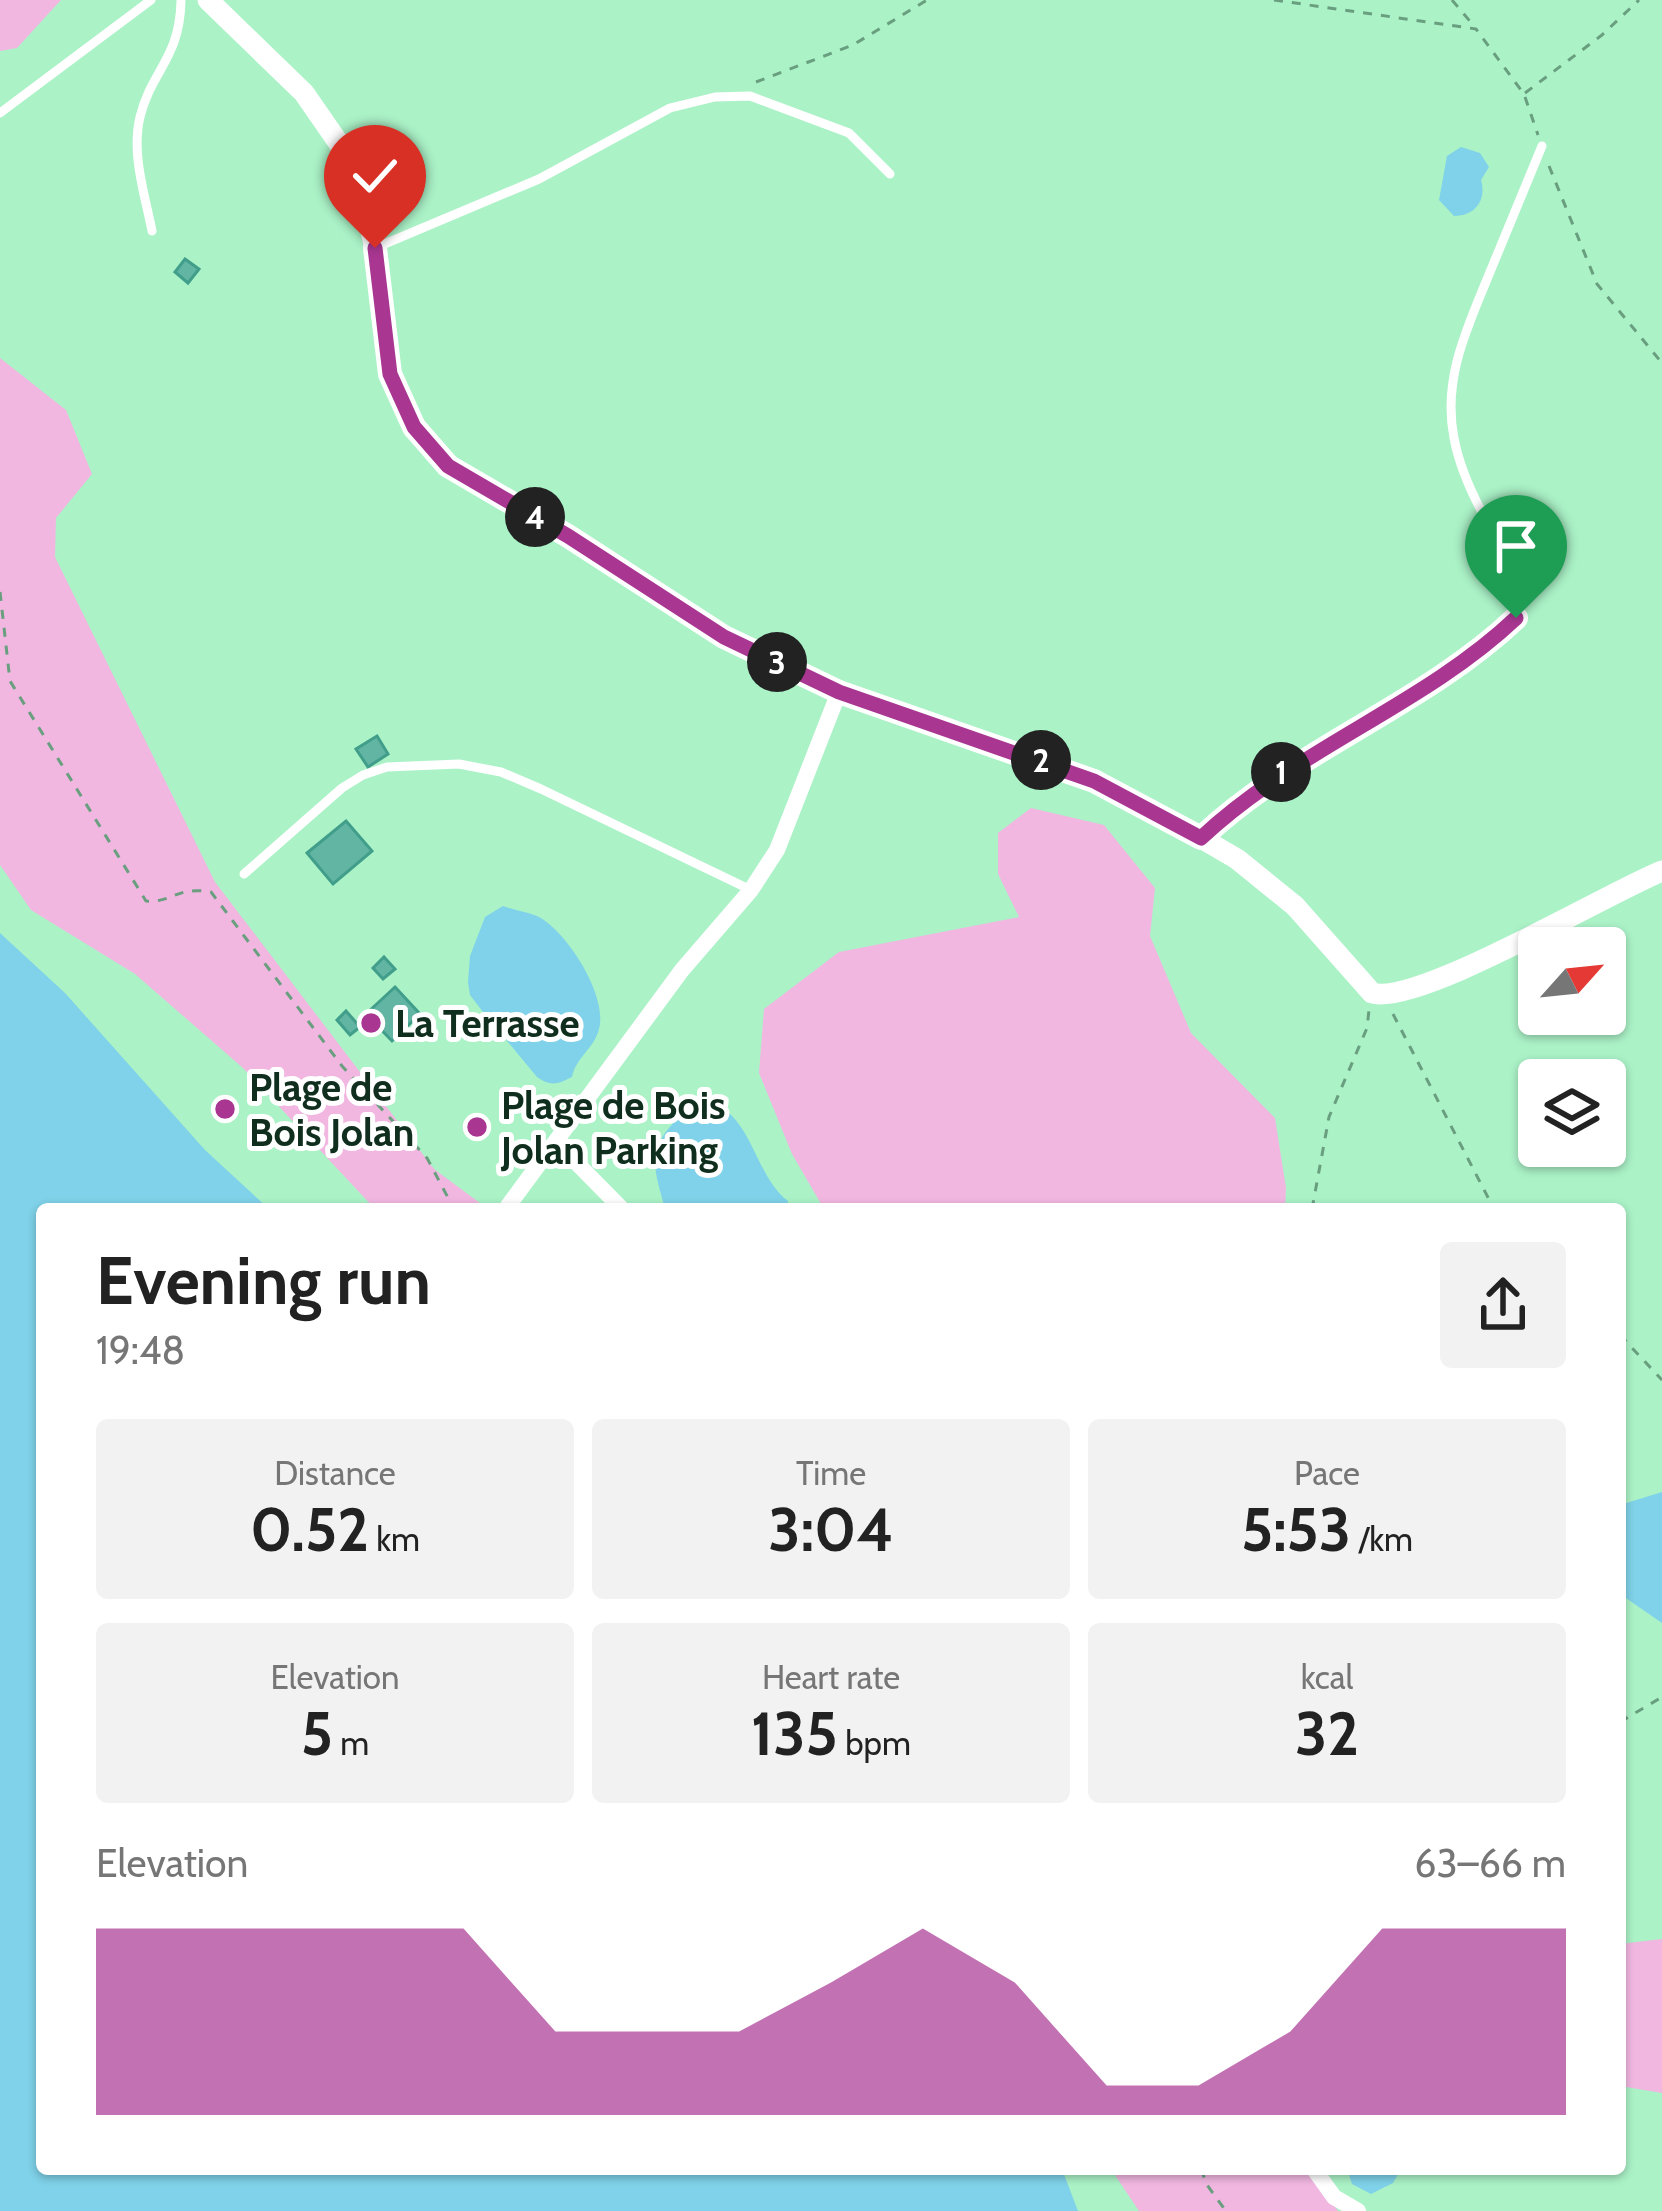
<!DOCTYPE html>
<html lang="en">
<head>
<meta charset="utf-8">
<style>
	body { margin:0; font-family:Cabin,sans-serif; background:#f2f2f2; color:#222; height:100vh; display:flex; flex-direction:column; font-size:45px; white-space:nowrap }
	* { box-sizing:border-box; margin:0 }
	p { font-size:39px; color:#767676 }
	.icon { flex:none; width:66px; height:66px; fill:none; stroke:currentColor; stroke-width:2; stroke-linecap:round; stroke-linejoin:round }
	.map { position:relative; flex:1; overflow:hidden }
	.details { position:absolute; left:36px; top:1203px; width:1590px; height:972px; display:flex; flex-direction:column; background:#fff; border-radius:12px; box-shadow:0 3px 9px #0004 }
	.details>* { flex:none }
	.needle { width:78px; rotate:63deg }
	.buttons { position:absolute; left:1518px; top:927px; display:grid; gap:24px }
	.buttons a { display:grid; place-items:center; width:108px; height:108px; border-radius:12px; background:#fff; box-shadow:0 3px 9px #0004; font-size:60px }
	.pin { position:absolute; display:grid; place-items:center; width:102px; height:102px; color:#fff; margin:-123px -51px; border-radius:50% 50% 50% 0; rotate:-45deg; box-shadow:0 0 12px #0007 }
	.pin .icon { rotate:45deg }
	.km { position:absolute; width:60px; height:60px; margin:-30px; border-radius:50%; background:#222; color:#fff; font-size:33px; line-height:60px; text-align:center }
	.round { display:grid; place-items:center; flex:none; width:126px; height:126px; border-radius:12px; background:#f2f2f2 }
	.summary { display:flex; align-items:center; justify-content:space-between; height:204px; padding:0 60px }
	h1 { font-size:66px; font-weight:800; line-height:90px }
	.metrics { display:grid; grid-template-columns:repeat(3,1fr); gap:18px; height:204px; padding:12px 60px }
	.metrics div { display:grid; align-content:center; border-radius:12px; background:#f2f2f2; text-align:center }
	.metrics b { font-size:60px; font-weight:800 }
	.metrics small { font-size:33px; font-weight:400 }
	.metrics p { font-size:33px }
	.chart { height:336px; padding:24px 60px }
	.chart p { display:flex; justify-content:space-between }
	.chart svg { width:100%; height:216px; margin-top:12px; fill:#a93792; opacity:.7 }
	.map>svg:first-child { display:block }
</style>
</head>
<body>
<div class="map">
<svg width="1662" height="2211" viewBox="0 0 1662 2211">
	<rect width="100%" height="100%" fill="#abf2c7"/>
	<!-- green -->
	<g fill="#f1b7e1">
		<polygon points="0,0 61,0 17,48 0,51"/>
		<polygon points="0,358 66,410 92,474 56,518 55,557 215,882 434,1169 488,1209 375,1209 243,1068 135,974 31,910 0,865"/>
		<polygon points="1031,808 1104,825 1155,888 1150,936 1191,1033 1275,1118 1286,1188 1285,1209 824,1209 792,1154 759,1073 764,1009 839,952 1019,917 998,874 998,833"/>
		<polygon points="1662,1939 1662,2093 1620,2086 1620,1944"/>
		<polygon points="1111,2169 1308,2169 1338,2211 1139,2211"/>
	</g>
	<!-- water -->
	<g fill="#7fd2e9">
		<path d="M1461 147 1480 153 1489 167 1481 180C1487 200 1475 216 1454 216L1439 200 1447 156Z"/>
		<path d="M503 906C514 910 529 912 539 917 568 933 608 996 599 1029 594 1049 576 1057 572 1077 558 1084 551 1087 537 1077L483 1012 470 995 468 982 470 956 485 917Z"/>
		<polygon points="0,933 65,993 205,1150 269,1209 42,1209 42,2169 1062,2169 1078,2211 0,2211"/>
		<path d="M706 1101C752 1111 754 1176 788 1201V1209H665C657 1178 646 1154 669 1128 686 1109 679 1110 706 1101Z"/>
		<polygon points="1662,1492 1662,1623 1620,1594 1620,1505"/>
		<polygon points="1347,2169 1401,2169 1393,2183 1371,2194 1352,2184"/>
	</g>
	<!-- building -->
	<g fill="#62b5a2" stroke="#419e8a" stroke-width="3">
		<polygon points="185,259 199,269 188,283 175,272"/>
		<polygon points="377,736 388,754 368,767 356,749"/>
		<polygon points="346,821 372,851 333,884 307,853"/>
		<polygon points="384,957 395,969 383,979 373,968"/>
		<polygon points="395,987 420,1014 392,1041 366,1014"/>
		<polygon points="346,1011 360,1027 350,1035 337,1020"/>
	</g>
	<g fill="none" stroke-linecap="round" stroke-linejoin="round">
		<!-- path -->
		<g stroke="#699f7f" stroke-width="3" stroke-dasharray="9 9" stroke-linecap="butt">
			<polyline points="1274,0 1476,29 1524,94 1538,135"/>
			<polyline points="1452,0 1474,26"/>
			<polyline points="756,82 853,45 927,0"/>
			<polyline points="1525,93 1602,35 1639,0"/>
			<polyline points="1549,166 1597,284 1662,363"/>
			<path d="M0 592 10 681 146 901C174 903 175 886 211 892L342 1066 427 1158 454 1209"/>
			<polyline points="1393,1014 1494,1209"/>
			<polyline points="1312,1209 1329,1117 1367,1028 1369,1010"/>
			<polyline points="1620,1335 1662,1380"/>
			<polyline points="1620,1722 1662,1697"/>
			<polyline points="1201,2169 1207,2185 1226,2211"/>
		</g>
		<!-- service -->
		<g stroke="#fff" stroke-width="9">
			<polyline points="0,113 151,0"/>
			<path d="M152 231C145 195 131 154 140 117 152 69 180 59 181 0"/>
			<polyline points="375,248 539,179 670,108 715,97 750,96 849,133 890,174"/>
			<path d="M1201 838C1262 781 1332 742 1402 699 1439 677 1487 655 1513 621 1540 585 1498 543 1483 514 1470 490 1459 465 1454 438 1442 378 1468 326 1490 272 1507 230 1525 188 1542 146"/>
			<polyline points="244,874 342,788 363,775 387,767 459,764 501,772 541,789 751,890"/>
		</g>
		<!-- minor -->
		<g stroke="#fff" stroke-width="16">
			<polyline points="556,1142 622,1209"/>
			<polyline points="508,1206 682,970 751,890 777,850 839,692"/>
			<polyline points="1314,2169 1334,2197 1358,2211"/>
		</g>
		<!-- tertiary -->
		<path stroke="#fff" stroke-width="21" d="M208 0 304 93 340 145 364 202 375 248 390 374 414 427 448 466 568 536 724 637 839 692 1094 780 1201 838 1237 859 1295 906 1372 993C1418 1006 1607 893 1662 871"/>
	</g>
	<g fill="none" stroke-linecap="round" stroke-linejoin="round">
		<defs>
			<path id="route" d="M375 248 390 374 414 427 448 466 568 536 724 637 839 692 1094 781 1201 838C1297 748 1423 706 1516 618"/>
		</defs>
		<!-- route casing -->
		<use href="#route" stroke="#fff" stroke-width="24"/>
		<!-- route -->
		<use href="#route" stroke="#a93792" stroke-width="15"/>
	</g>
	<!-- markers -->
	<g fill="#a93792" stroke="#fff" stroke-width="4.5">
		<circle cx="371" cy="1023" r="12"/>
		<circle cx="225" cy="1109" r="12"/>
		<circle cx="477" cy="1127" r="12"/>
	</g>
	<g text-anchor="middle" stroke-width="10" stroke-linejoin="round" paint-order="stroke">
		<!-- poi labels -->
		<g font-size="39" font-weight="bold" fill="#102e1d" stroke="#fff" text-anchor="start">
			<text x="395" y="1037">La Terrasse</text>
			<text x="249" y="1101">Plage de<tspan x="249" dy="45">Bois Jolan</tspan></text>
			<text x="501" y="1119">Plage de Bois<tspan x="501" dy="45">Jolan Parking</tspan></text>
		</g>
	</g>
</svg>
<div class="buttons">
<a><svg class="needle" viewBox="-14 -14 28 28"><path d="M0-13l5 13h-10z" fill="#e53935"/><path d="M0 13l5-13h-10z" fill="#767676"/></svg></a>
<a><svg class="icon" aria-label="layers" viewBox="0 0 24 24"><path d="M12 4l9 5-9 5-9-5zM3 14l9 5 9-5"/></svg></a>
</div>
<div class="pin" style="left:1516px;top:618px;background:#1e9e55"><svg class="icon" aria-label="arrive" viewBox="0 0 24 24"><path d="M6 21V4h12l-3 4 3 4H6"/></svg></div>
<div class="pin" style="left:375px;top:248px;background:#d93025"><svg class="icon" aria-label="check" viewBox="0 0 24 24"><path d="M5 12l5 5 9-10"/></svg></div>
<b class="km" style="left:1281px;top:772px">1</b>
<b class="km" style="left:1041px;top:760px">2</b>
<b class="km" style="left:777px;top:662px">3</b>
<b class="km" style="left:535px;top:517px">4</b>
<section class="details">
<div class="summary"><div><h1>Evening run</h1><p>19:48</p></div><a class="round"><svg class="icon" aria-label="share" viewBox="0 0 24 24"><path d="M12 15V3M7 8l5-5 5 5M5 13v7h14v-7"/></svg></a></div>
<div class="metrics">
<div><p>Distance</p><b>0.52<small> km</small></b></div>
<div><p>Time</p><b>3:04</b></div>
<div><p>Pace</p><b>5:53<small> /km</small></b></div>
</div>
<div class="metrics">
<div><p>Elevation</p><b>5<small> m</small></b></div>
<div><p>Heart rate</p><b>135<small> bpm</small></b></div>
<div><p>kcal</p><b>32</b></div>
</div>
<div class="chart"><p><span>Elevation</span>63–66 m</p>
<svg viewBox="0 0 160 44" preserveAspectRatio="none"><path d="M0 44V6L10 6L20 6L30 6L40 6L50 27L60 27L70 27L80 17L90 6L100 17L110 38L120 38L130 27L140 6L150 6L160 6V44z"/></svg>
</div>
</section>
</div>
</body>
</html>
